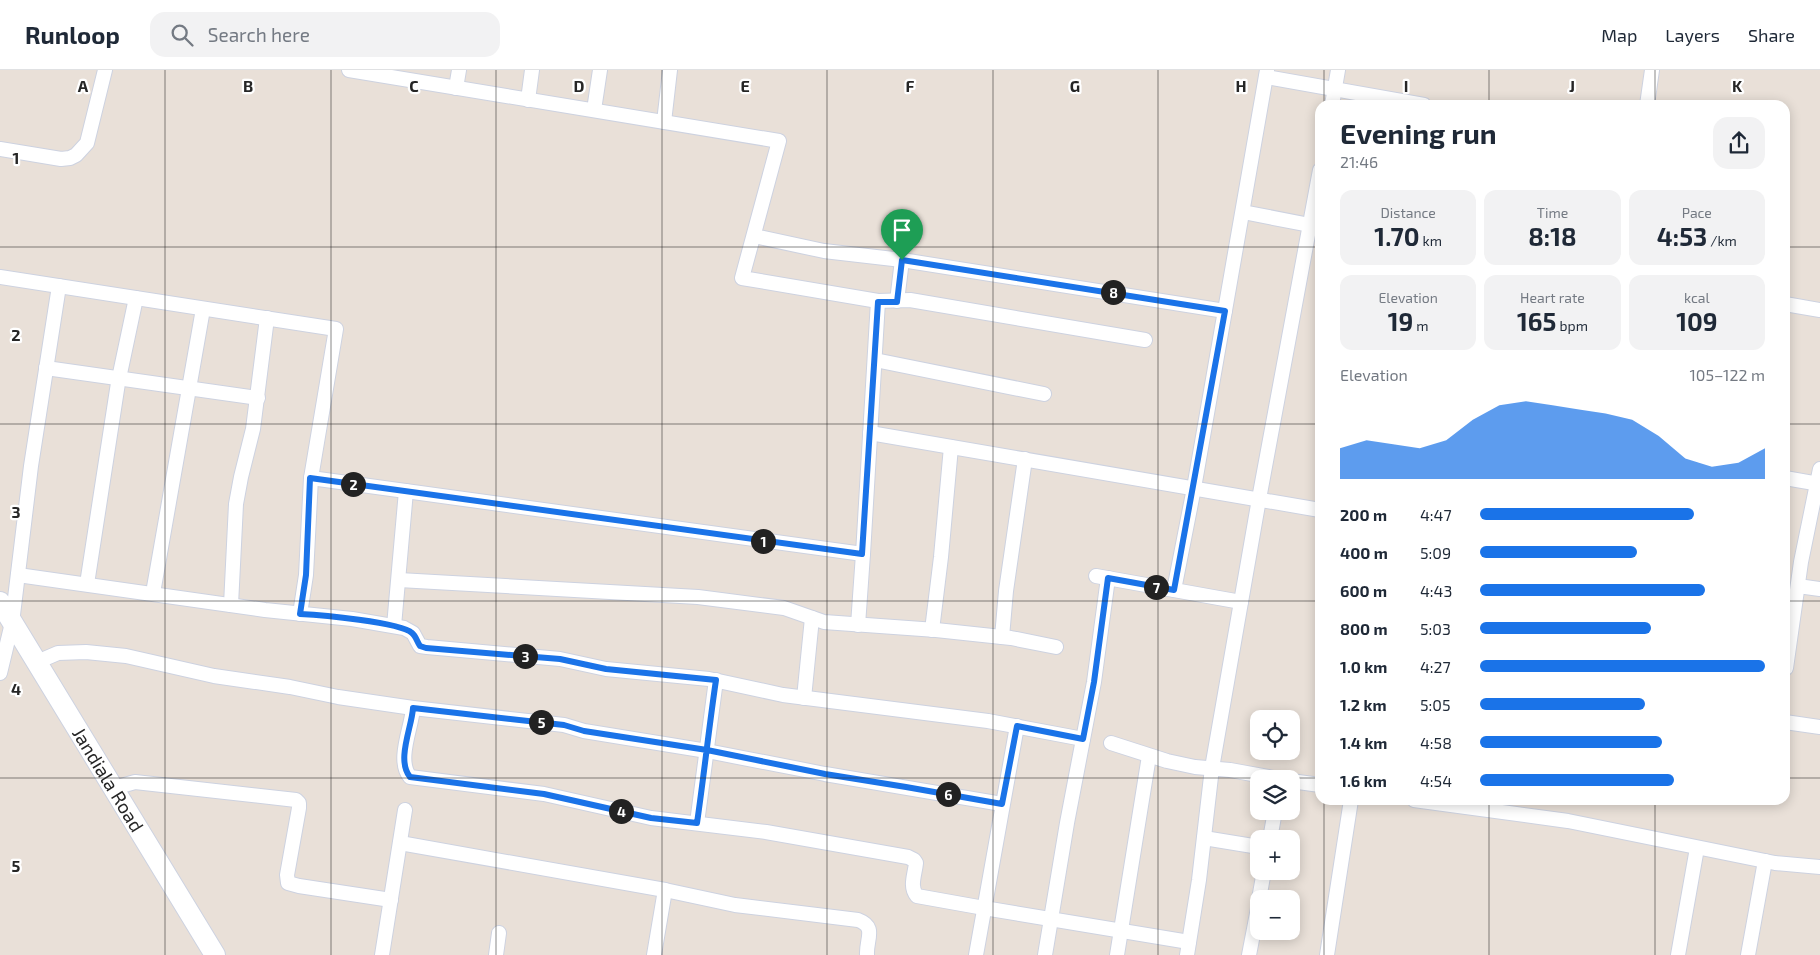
<!DOCTYPE html>
<html lang="en">
<head>
<meta charset="utf-8">
<style>
	body { margin:0; font-family:"Exo 2",sans-serif; background:#f2f2f3; color:#1f2937; height:100vh; display:flex; flex-direction:column; font-size:19px; white-space:nowrap }
	* { box-sizing:border-box; margin:0 }
	p { font-size:16px; color:#747a83 }
	.icon { flex:none; width:28px; height:28px; fill:none; stroke:currentColor; stroke-width:2; stroke-linecap:round; stroke-linejoin:round }
	.map { position:relative; flex:1; overflow:hidden }
	.drawer { position:absolute; left:1315px; top:30px; width:475px; height:705px; display:flex; flex-direction:column; background:#fff; border-radius:15px; box-shadow:0 2px 12px #0003 }
	.drawer>* { flex:none }
	.fabs { position:absolute; left:1250px; top:640px; display:grid; gap:10px }
	.fabs a { display:grid; place-items:center; width:50px; height:50px; border-radius:10px; background:#fff; box-shadow:0 2px 12px #0003; font-size:25px }
	.pin { position:absolute; display:grid; place-items:center; width:42px; height:42px; color:#fff; margin:-51px -21px; border-radius:50% 50% 50% 0; rotate:-45deg; box-shadow:0 0 5px #0007 }
	.pin .icon { rotate:45deg }
	.km { position:absolute; width:25px; height:25px; margin:-12px; border-radius:50%; background:#222; color:#fff; font-size:14px; line-height:25px; text-align:center }
	.round { display:grid; place-items:center; flex:none; width:52px; height:52px; border-radius:15px; background:#f2f2f3 }
	.overview { display:flex; align-items:center; justify-content:space-between; height:85px; padding:0 25px }
	h1 { font-size:28px; font-weight:700; line-height:38px }
	.metrics { display:grid; grid-template-columns:repeat(3,1fr); gap:8px; height:85px; padding:5px 25px }
	.metrics div { display:grid; align-content:center; border-radius:12px; background:#f2f2f3; text-align:center }
	.metrics b { font-size:25px; font-weight:700 }
	.metrics small { font-size:14px; font-weight:400 }
	.metrics p { font-size:14px }
	.chart { height:140px; padding:10px 25px }
	.chart p { display:flex; justify-content:space-between }
	.chart svg { width:100%; height:90px; margin-top:5px; fill:#1a73e8; opacity:.7 }
	ul { padding:0 25px; list-style:none; font-size:16px }
	li { display:grid; grid-template-columns:80px 60px 1fr; align-items:center; height:38px }
	li i { height:12px; border-radius:6px; background:#1a73e8 }
	header { display:flex; align-items:center; gap:30px; box-sizing:border-box; height:70px; padding:0 25px; background:#fff; border-bottom:1px solid #e0e1e3 }
	header strong { font-size:24px }
	nav { display:flex; gap:28px; margin-inline-start:auto; font-size:18px }
	.search { width:350px; height:45px; background:#f2f2f3; display:flex; align-items:center; gap:12px; box-sizing:border-box; padding:0 18px; border-radius:15px; color:#747a83; font-size:19px }
	.map>svg:first-child { display:block }
</style>
</head>
<body>
<header>
<strong>Runloop</strong>
<div class="search"><svg class="icon" aria-label="search" viewBox="0 0 24 24"><circle cx="10" cy="10" r="6"/><path d="M15 15l6 6"/></svg>Search here</div>
<nav><a>Map</a><a>Layers</a><a>Share</a></nav>
</header>
<div class="map">
<svg width="1820" height="885" viewBox="0 0 1820 885">
	<rect width="100%" height="100%" fill="#e9e0d8"/>
	<g fill="none" stroke-linecap="round" stroke-linejoin="round">
		<defs>
			<g id="street">
				<polyline points="1266,7 1424,35"/>
				<polyline points="456,18 459,0"/>
				<polyline points="528,30 532,0"/>
				<polyline points="1332,35 1338,0"/>
				<polyline points="1647,35 1652,0"/>
				<polyline points="594,40 600,0"/>
				<polyline points="664,52 670,0"/>
				<polyline points="0,79 61,89 70,88 76,85 87,73 105,0"/>
				<polyline points="1243,142 1320,157"/>
				<polyline points="754,166 824,181 902,190 1225,241"/>
				<polyline points="0,207 336,259 311,408 863,484 878,231 742,208 779,71 349,0"/>
				<polyline points="878,231 910,230 1145,270"/>
				<polyline points="897,231 902,190"/>
				<polyline points="1785,234 1820,240"/>
				<polyline points="875,290 1044,324"/>
				<polyline points="46,298 258,328"/>
				<polyline points="870,363 1320,440"/>
				<polyline points="1785,408 1820,414"/>
				<polyline points="18,505 265,540 352,549 404,558 413,563 420,576 427,577 560,589 606,599 709,609 783,625 988,651 1083,669"/>
				<polyline points="1096,506 1241,532"/>
				<polyline points="399,510 698,527 784,538 824,552 936,560 1011,568 1056,577"/>
				<polyline points="87,514 118,313 136,228"/>
				<polyline points="1798,516 1820,519"/>
				<polyline points="1174,520 1194,418 1267,0"/>
				<polyline points="153,523 203,239"/>
				<polyline points="231,535 236,434 241,407 253,359 267,248"/>
				<polyline points="300,544 306,505 311,408"/>
				<polyline points="858,555 863,484"/>
				<polyline points="394,556 406,421"/>
				<polyline points="932,560 941,487 951,377"/>
				<polyline points="1002,567 1006,521 1025,389"/>
				<polyline points="37,592 58,583 86,582 126,586 214,606 290,617 338,627 413,638 564,655 584,661 707,681 825,704 1002,734"/>
				<polyline points="1786,598 1801,492 1820,399"/>
				<polyline points="0,603 12,553 31,396 59,216"/>
				<polyline points="804,628 812,548"/>
				<path d="M413 638C412 657 396 690 410 707L544 724 651 748 766 762 908 787 914 790 916 793C915 804 909 817 917 826L984 838 1189 872"/>
				<polyline points="1785,652 1820,657"/>
				<polyline points="1111,673 1167,691 1195,697 1230,700 1279,709"/>
				<polyline points="1291,711 1320,715"/>
				<polyline points="114,718 135,712 296,730 299,733 299,738 287,805 288,813 299,816 391,830"/>
				<polyline points="1414,730 1568,751 1775,793 1820,797"/>
				<polyline points="697,753 716,610"/>
				<polyline points="1204,768 1259,777"/>
				<polyline points="1270,769 1275,741"/>
				<path d="M400 773 665 820 735 835 858 850C877 857 866 869 867 885"/>
				<polyline points="1259,829 1264,801"/>
				<polyline points="382,885 405,740"/>
				<polyline points="496,885 499,863"/>
				<polyline points="654,885 665,820"/>
				<polyline points="976,885 1017,656"/>
				<polyline points="1045,885 1067,753 1094,612 1108,508"/>
				<polyline points="1117,885 1149,686"/>
				<polyline points="1187,885 1199,810 1212,698 1259,429 1320,100"/>
				<polyline points="1249,885 1259,833"/>
				<polyline points="1327,885 1351,730"/>
				<polyline points="1678,885 1697,778"/>
				<polyline points="1748,885 1765,791"/>
			</g>
			<g id="secondary">
				<path id="s1" d="M0 532 215 885"/>
			</g>
		</defs>
		<!-- street casing -->
		<use href="#street" stroke="#cdd2e0" stroke-width="16"/>
		<!-- secondary casing -->
		<use href="#secondary" stroke="#cdd2e0" stroke-width="22"/>
		<!-- street -->
		<use href="#street" stroke="#fff" stroke-width="14"/>
		<!-- secondary -->
		<use href="#secondary" stroke="#fff" stroke-width="20"/>
	</g>
	<g fill="none" stroke-linecap="round" stroke-linejoin="round">
		<defs>
			<path id="route" d="M902 190 897 232H878L862 484 310 408 306 505 300 544C320 545 400 552 412 563 416 566 417 572 420 576L426 578 560 589 606 599 716 610C709 657 704 705 697 753L651 748 544 724 410 707C396 690 412 657 413 638L564 655 584 661 707 680 825 704 906 717 1002 734 1017 656 1083 669 1094 612 1108 508 1174 520 1225 241 902 190"/>
		</defs>
		<!-- route casing -->
		<use href="#route" stroke="#fff" stroke-width="10"/>
		<!-- route -->
		<use href="#route" stroke="#1a73e8" stroke-width="6"/>
	</g>
	<!-- grid -->
	<path fill="none" stroke="#262626" stroke-width="1" stroke-opacity="0.55" d="M165 0V885M331 0V885M496 0V885M662 0V885M827 0V885M993 0V885M1158 0V885M1324 0V35M1489 0V35M1655 0V35M0 177H1320M1785 177H1820M0 354H1320M1785 354H1820M0 531H1320M1785 531H1820M0 708H1320M1785 708H1820M1324 730V885M1489 730V885M1655 730V885"/>
	<g text-anchor="middle" stroke-width="4.5" stroke-linejoin="round" paint-order="stroke">
		<!-- street labels -->
		<g font-size="19" fill="#262626" stroke="#fff">
			<text dy="7" stroke="none"><textPath href="#s1" startOffset="208">Jandiala Road</textPath></text>
		</g>
	</g>
	<g font-size="16" text-anchor="middle" font-weight="bold" fill="#262626" stroke="#fff" stroke-width="4.5" stroke-linejoin="round" paint-order="stroke">
		<text x="83" y="22">A</text>
		<text x="248" y="22">B</text>
		<text x="414" y="22">C</text>
		<text x="579" y="22">D</text>
		<text x="745" y="22">E</text>
		<text x="910" y="22">F</text>
		<text x="1075" y="22">G</text>
		<text x="1241" y="22">H</text>
		<text x="1406" y="22">I</text>
		<text x="1572" y="22">J</text>
		<text x="1737" y="22">K</text>
		<text x="16" y="94">1</text>
		<text x="16" y="271">2</text>
		<text x="16" y="448">3</text>
		<text x="16" y="625">4</text>
		<text x="16" y="802">5</text>
	</g>
</svg>
<div class="fabs">
<a><svg class="icon" aria-label="locate" viewBox="0 0 24 24"><circle cx="12" cy="12" r="6"/><path d="M12 2v4M12 18v4M2 12h4M18 12h4"/></svg></a>
<a><svg class="icon" aria-label="layers" viewBox="0 0 24 24"><path d="M12 4l9 5-9 5-9-5zM3 14l9 5 9-5"/></svg></a>
<a>+</a>
<a>−</a>
</div>
<div class="pin" style="left:902px;top:190px;background:#1e9e55"><svg class="icon" aria-label="arrive" viewBox="0 0 24 24"><path d="M6 21V4h12l-3 4 3 4H6"/></svg></div>
<b class="km" style="left:763px;top:471px">1</b>
<b class="km" style="left:353px;top:414px">2</b>
<b class="km" style="left:525px;top:586px">3</b>
<b class="km" style="left:621px;top:741px">4</b>
<b class="km" style="left:541px;top:652px">5</b>
<b class="km" style="left:948px;top:724px">6</b>
<b class="km" style="left:1156px;top:517px">7</b>
<b class="km" style="left:1113px;top:222px">8</b>
<section class="drawer">
<div class="overview"><div><h1>Evening run</h1><p>21:46</p></div><a class="round"><svg class="icon" aria-label="share" viewBox="0 0 24 24"><path d="M12 15V3M7 8l5-5 5 5M5 13v7h14v-7"/></svg></a></div>
<div class="metrics">
<div><p>Distance</p><b>1.70<small> km</small></b></div>
<div><p>Time</p><b>8:18</b></div>
<div><p>Pace</p><b>4:53<small> /km</small></b></div>
</div>
<div class="metrics">
<div><p>Elevation</p><b>19<small> m</small></b></div>
<div><p>Heart rate</p><b>165<small> bpm</small></b></div>
<div><p>kcal</p><b>109</b></div>
</div>
<div class="chart"><p><span>Elevation</span>105–122 m</p>
<svg viewBox="0 0 160 44" preserveAspectRatio="none"><path d="M0 44V29L10 25L20 27L30 29L40 25L50 15L60 8L70 6L80 8L90 10L100 12L110 15L120 23L130 34L140 38L150 36L160 29V44z"/></svg>
</div>
<ul>
<li><b>200 m</b>4:47<i style="width:75%"></i></li>
<li><b>400 m</b>5:09<i style="width:55%"></i></li>
<li><b>600 m</b>4:43<i style="width:79%"></i></li>
<li><b>800 m</b>5:03<i style="width:60%"></i></li>
<li><b>1.0 km</b>4:27<i style="width:100%"></i></li>
<li><b>1.2 km</b>5:05<i style="width:58%"></i></li>
<li><b>1.4 km</b>4:58<i style="width:64%"></i></li>
<li><b>1.6 km</b>4:54<i style="width:68%"></i></li>
</ul>
</section>
</div>
</body>
</html>
